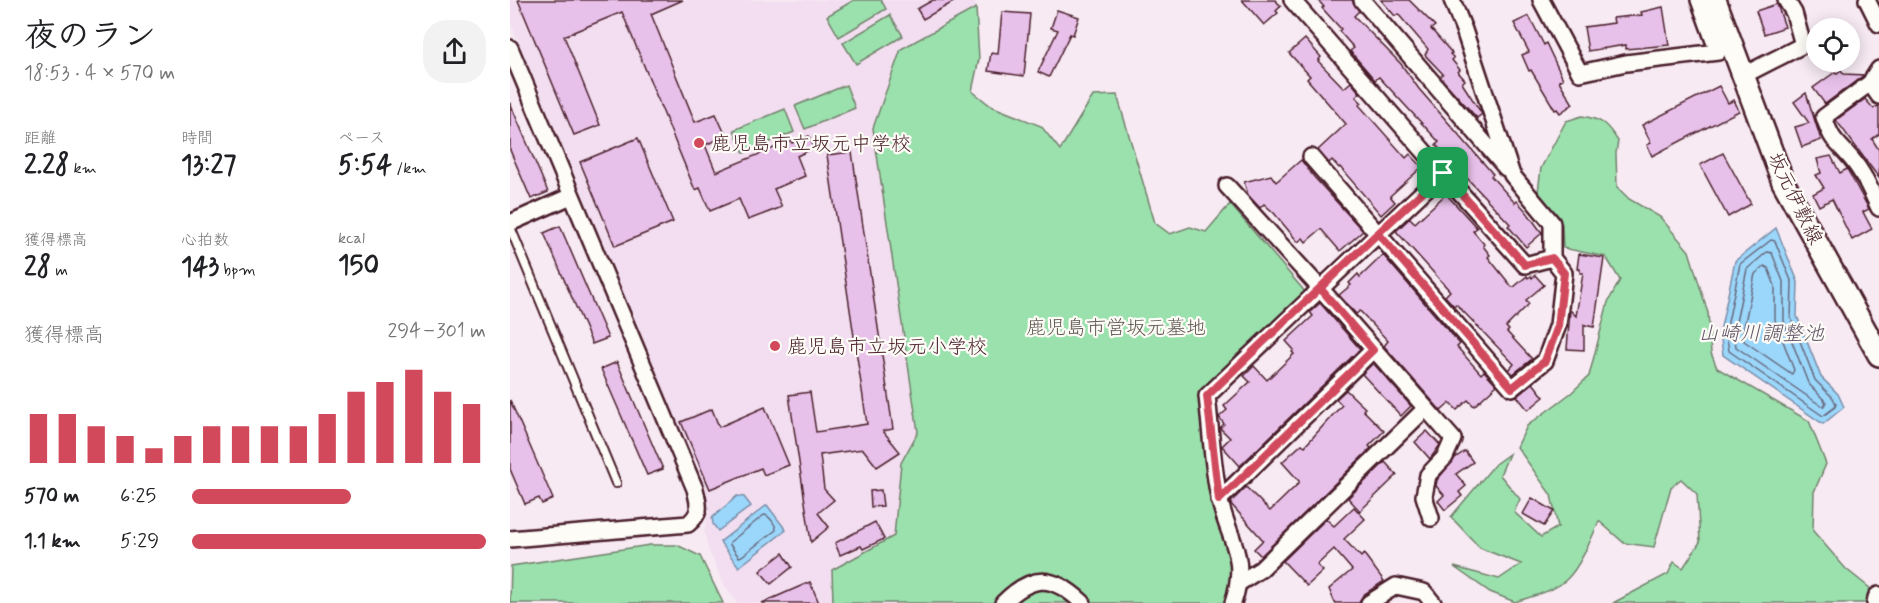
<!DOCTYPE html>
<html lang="ja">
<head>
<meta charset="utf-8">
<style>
	body { margin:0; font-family:Mynerve,"Klee One",sans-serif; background:#f2f2f2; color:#202124; height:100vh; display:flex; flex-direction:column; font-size:22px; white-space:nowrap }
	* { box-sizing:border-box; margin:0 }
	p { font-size:20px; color:#757577 }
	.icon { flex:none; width:33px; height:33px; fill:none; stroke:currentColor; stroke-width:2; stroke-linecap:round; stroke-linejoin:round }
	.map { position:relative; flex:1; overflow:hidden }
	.details { display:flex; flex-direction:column; background:#fff; width:510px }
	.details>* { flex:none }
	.fabs { position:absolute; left:1296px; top:18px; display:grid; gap:12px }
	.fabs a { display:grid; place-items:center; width:54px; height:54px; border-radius:50%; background:#fff; box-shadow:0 3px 15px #0003; font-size:30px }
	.pin { position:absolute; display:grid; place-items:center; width:51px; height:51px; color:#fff; margin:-26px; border-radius:12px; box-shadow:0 3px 9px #0006 }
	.round { display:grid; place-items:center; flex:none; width:63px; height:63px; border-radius:24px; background:#f2f2f2 }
	.head { display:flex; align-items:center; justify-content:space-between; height:102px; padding:0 24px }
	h1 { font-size:33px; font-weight:700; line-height:45px }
	.metrics { display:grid; grid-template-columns:repeat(3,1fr); gap:9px; height:102px; padding:6px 24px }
	.metrics div { display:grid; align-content:center }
	.metrics b { font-size:26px; font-weight:700 }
	.metrics small { font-size:16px; font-weight:400 }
	.metrics p { font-size:16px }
	.chart { height:168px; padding:12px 24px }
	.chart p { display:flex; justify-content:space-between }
	.chart svg { width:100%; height:108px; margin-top:6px; stroke:#d1495b; stroke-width:6 }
	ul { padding:0 24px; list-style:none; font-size:20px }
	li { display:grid; grid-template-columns:96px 72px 1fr; align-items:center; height:45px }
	li i { height:15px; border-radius:8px; background:#d1495b }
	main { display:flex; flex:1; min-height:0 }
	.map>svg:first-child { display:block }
</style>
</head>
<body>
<main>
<section class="details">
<div class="head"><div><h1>夜のラン</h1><p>18:53 · 4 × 570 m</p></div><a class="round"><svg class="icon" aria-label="share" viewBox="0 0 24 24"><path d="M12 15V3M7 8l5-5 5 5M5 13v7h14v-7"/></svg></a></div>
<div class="metrics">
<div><p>距離</p><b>2.28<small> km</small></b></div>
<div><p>時間</p><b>13:27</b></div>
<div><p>ペース</p><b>5:54<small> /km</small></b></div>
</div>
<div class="metrics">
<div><p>獲得標高</p><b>28<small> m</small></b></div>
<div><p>心拍数</p><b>143<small> bpm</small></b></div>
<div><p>kcal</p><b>150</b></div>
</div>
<div class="chart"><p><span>獲得標高</span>294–301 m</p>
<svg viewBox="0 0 160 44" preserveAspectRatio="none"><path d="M5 44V24M15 44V24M25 44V29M35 44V33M45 44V38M55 44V33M65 44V29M75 44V29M85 44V29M95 44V29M105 44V24M115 44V15M125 44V11M135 44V6M145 44V15M155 44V20"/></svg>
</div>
<ul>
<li><b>570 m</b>6:25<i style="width:54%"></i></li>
<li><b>1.1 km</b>5:29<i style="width:100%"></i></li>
</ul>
</section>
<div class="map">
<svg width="1369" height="603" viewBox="0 0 1369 603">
	<rect width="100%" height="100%" fill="#f7eaf3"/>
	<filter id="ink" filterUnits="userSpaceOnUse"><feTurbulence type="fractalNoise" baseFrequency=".0167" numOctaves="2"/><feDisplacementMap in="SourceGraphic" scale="12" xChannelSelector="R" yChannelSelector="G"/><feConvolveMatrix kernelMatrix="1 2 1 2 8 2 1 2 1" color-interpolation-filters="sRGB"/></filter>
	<g filter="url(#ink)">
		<!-- built -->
		<polygon fill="#f2def0" points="0,0 464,0 466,8 391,49 363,128 408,432 391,463 384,536 322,570 323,603 227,603 214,584 198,549 194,531 199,512 194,492 100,260 0,22"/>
		<!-- green -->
		<g fill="#9be1ad" stroke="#72806c" stroke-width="1.5">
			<polygon points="344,0 371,0 376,9 329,37 317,16"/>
			<polygon points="466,8 469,59 462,91 481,106 531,126 550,150 583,96 607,95 645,223 660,234 680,227 696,232 720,204 797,294 690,395 699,485 710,524 723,554 718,603 323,603 322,570 384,536 391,463 408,432 363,128 391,49"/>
			<polygon points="380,15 393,36 346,64 333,43"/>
			<polygon points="336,85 345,108 295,129 285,106"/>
			<polygon points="275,109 284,132 234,153 224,130"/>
			<path d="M1072 116C1093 120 1096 123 1108 141L1106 153 1107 187 1119 199 1150 217 1179 251 1198 313 1201 353 1207 368 1299 421 1316 464 1304 492 1303 531 1336 569 1361 589 1358 603H1103L1158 574 1164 562 1173 568 1190 542 1187 494 1171 479 1161 487 1144 547 1114 543 1089 521C1082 537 1070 567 1057 579 1045 591 1020 597 1005 602L980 592 944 567 989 579 1011 564 970 548 941 517 985 464 999 454 990 475 1010 499 1004 512 1031 537 1048 527 1041 495 1007 447 1017 426 1061 393 1079 376 1098 302 1110 280 1096 257 1053 248 1052 224 1028 192 1031 168 1056 121Z"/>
			<polygon points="140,545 167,545 190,556 213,603 0,603 1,566"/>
		</g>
		<!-- water -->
		<g fill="#9ad7fb" stroke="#7a8da8" stroke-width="1.5">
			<polygon points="1266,228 1288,282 1287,316 1311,377 1328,394 1334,407 1313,424 1213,355 1210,332 1225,261"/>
			<polygon points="227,496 234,497 241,506 208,531 203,524 202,518"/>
			<polygon points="257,505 276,530 229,567 210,542"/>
		</g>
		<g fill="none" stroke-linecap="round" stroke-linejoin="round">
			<!-- shore -->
			<g stroke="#6a697e" stroke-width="1.5">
				<polygon points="1261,240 1265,241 1282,283 1281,318 1305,380 1323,398 1326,404 1325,407 1313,416 1219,351 1216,332 1230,264"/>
				<polygon points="1257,252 1262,253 1274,284 1274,321 1298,383 1316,402 1313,407 1226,347 1224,332 1237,269"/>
				<polygon points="1254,266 1258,268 1265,286 1265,320 1284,370 1282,374 1234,341 1233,332 1245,274"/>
				<path d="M254 515C259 515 266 525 266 530L232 556 229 557 220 545V542Z"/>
			</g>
		</g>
		<!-- building -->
		<g fill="#e8c1ea" stroke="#4a1f2b" stroke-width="1.5">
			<polygon points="8,0 173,0 141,14 185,122 206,114 216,136 195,145 206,172 281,141 282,143 299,136 304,148 287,156 295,176 264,189 272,207 238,220 229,199 200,211 190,188 185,190 112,12 54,36 90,125 64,135"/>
			<polygon points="423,0 447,0 413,19 407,9"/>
			<polygon points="732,0 765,0 771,6 766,11 768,13 754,25"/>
			<polygon points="808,0 842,0 849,11 844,16 891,64 909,89 983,174 981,176 1005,203 1007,201 1016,211 1032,233 1016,247 998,226 1000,224 926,145 929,142 869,77 865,80 840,51 844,48 829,31 831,29 812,8 814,7"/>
			<polygon points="871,0 899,0 925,26 921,29 942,53 940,54 944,58 942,60 950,70 948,72 955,80 952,83 972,114 967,118 949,98 930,77 933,74 915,55 918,49 888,14 885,16"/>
			<polygon points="1267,4 1275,27 1254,34 1246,11"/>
			<polygon points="1153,7 1159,45 1116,49 1116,45 1078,51 1074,27 1104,23 1103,18 1132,15 1131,12"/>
			<polygon points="547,10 569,17 563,35 560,34 539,77 528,72 548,30 541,28"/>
			<polygon points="492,12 520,14 514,76 478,71 481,53 488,54"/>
			<polygon points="1019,16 1034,45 1036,43 1053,79 1049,81 1063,104 1050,113 1047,109 1045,110 1021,70 1019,71 1012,55 1019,52 1004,23"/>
			<polygon points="795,39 811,57 808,61 834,88 841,82 850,93 846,97 852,103 849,105 896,158 900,154 912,167 880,196 885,202 871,215 830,167 829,168 822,160 819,163 808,150 836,124 797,79 800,76 779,53"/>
			<polygon points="1331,70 1334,74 1354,75 1315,104 1303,88 1325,72 1327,73"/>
			<polygon points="1209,86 1218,103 1224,100 1229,111 1142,156 1137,145 1141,143 1132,125"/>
			<polygon points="1296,93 1311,140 1292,147 1285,127 1299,123 1284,102"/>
			<polygon points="1355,99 1363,108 1369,106 1369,134 1362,139 1369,150 1369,178 1326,120"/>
			<polygon points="0,103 38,192 21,199 0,150"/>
			<polygon points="128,138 163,222 105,246 70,162"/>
			<polygon points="342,152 383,429 373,431 390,452 367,467 353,449 310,455 314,489 324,500 308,513 319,527 301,542 279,395 300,392 306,432 357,424 317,155"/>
			<polygon points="1213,153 1241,204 1218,217 1190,165"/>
			<polygon points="1321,156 1330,173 1337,169 1359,209 1353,212 1362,229 1342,240 1322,199 1309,206 1303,194 1314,188 1306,175 1311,173 1307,159"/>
			<polygon points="791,160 804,177 853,231 830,251 811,229 796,242 793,238 788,242 764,213 754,204 750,208 738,195 734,182 761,175 766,182"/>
			<polygon points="936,194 967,228 963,231 974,244 973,246 980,255 978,257 1002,287 1004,287 1017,276 1018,278 1021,276 1022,278 1025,275 1034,285 1016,300 1019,304 996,327 999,330 997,332 1022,359 1003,374 999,370 1004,364 946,304 944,306 935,296 940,291 886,231 900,218 905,223"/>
			<polygon points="50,226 98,338 82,344 34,233"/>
			<polygon points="1069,254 1094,258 1084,327 1074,325 1074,350 1057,349 1060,310 1066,316 1073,273 1070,273 1070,269 1067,269"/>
			<polygon points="873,255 950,344 947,347 971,374 974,371 987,385 964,406 958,400 947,410 940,403 931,411 874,346 878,341 850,311 846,314 829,295 841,285 839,283 848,274 850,277"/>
			<polygon points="810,303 850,349 730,466 712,446 720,438 710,428 714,424 709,417 717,410 714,406 740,382 734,376 744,366 757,380 784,354 782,352 784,350 776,341 803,316 800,312"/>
			<polygon points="107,362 153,469 137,475 91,369"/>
			<polygon points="863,363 901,406 891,416 852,374"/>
			<polygon points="1023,383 1034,397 1018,410 1007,396"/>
			<polygon points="836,390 855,408 853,410 874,431 859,446 861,448 751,556 744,549 753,540 720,503 736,487 760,511 789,483 789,481 772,462 792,444 795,446 821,417 832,405 826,399"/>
			<polygon points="0,400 43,499 32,504 29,498 15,504 0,469"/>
			<polygon points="255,407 279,465 254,475 251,468 200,489 171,422 202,409 209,427"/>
			<polygon points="917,431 930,445 920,459 905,442"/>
			<polygon points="955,451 963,462 946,474 956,486 949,492 952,496 935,510 928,501 934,495 926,486 927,480 945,458"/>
			<polygon points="875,462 887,475 850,511 838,498"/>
			<polygon points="371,490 373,506 361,507 360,491"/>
			<polygon points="1022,498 1044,511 1034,526 1013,514"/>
			<polygon points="844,507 855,519 834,539 851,557 854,554 874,581 853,595 849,603 825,603 819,589 842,570 824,549 807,565 813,571 797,586 773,561 816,519 824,526"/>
			<polygon points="365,522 374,539 353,549 351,546 330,555 325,543"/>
			<polygon points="273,553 282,567 261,584 250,571"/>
			<polygon points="300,582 309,603 252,603"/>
		</g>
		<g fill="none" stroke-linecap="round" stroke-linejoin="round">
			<defs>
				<polyline id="lane" points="0,227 106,483"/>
				<g id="street">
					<polyline points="852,0 996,168"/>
					<polyline points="1031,0 1070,73 1116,63 1208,52 1189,0"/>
					<polyline points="1357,0 1369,24"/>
					<path d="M0 48 185 489C189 506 192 512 178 524L0 539"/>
					<path d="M1369 69 1360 83 1314 117C1322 141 1324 139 1340 157 1353 172 1361 190 1369 208"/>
					<polyline points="1234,75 1293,45 1284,13 1276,0"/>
					<polyline points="1360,83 1369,96"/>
					<polyline points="801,157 1002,388 1035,361 1048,325 1054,273 1042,258 1042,223 1002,175 954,30 942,0"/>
					<polyline points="933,173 1015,265 1042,258"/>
					<polyline points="717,186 810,288 943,439 935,457 918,475 914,496 921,518"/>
					<polyline points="0,223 61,196"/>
					<polyline points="709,500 863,350"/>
					<polyline points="729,583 751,569 915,409"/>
					<path d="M493 603C523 573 543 575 573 603"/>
					<path d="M723 603C739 554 718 541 709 497 702 464 701 430 697 396L933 173 782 0"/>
					<polyline points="859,603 886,586 914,592 923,603"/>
				</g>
				<g id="secondary">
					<polyline points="1205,0 1273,182 1369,355"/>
					<polyline points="1368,603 1369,598"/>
				</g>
			</defs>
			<!-- lane casing -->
			<use href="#lane" stroke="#4a1f2b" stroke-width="12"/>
			<!-- street casing -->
			<use href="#street" stroke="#4a1f2b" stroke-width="20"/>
			<!-- secondary casing -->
			<use href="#secondary" stroke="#4a1f2b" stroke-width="26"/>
			<!-- lane -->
			<use href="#lane" stroke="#fdfcf7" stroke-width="8"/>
			<!-- street -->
			<use href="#street" stroke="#fdfcf7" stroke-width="15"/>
			<!-- secondary -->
			<use href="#secondary" stroke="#fdfcf7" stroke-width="21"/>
		</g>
	</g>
	<g fill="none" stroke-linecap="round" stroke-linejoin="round" filter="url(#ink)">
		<defs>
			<path id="route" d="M933 173C853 246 775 321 697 396L709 500 863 350 810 288 868 233 1002 388 1035 361 1048 326 1054 273 1042 258 1015 265 933 173"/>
		</defs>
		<!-- route casing -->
		<use href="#route" stroke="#fff" stroke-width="12"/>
		<!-- route -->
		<use href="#route" stroke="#d1495b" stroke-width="8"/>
	</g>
	<!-- markers -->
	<g fill="#d1495b" stroke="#fdfcf7" stroke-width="2">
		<circle cx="189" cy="143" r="6"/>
		<circle cx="265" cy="346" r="6"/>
	</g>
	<g text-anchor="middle" stroke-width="4.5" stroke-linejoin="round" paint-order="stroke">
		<!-- poi labels -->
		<g font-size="20" fill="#4a1f2b" stroke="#fdfcf7" text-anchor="start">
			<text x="201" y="150">鹿児島市立坂元中学校</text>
			<text x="277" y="353">鹿児島市立坂元小学校</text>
		</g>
		<!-- street labels -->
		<g font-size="20" fill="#4a1f2b" stroke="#fdfcf7">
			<text transform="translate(1286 198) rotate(64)" y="7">坂元伊敷線</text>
		</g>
		<!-- park labels -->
		<g font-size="20" fill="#625952" stroke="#fdfcf7">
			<text x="606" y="334">鹿児島市営坂元墓地</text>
		</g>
		<!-- water labels -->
		<g font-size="21" font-style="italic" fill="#625669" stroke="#fdfcf7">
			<text x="1251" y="340">山崎川調整池</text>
		</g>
	</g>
</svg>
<div class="fabs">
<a><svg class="icon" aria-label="locate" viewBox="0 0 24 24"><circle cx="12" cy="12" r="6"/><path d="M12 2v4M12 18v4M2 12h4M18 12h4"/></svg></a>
</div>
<div class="pin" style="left:933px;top:173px;background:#1e9e55"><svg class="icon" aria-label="arrive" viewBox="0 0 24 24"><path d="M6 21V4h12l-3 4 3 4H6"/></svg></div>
</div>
</main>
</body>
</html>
